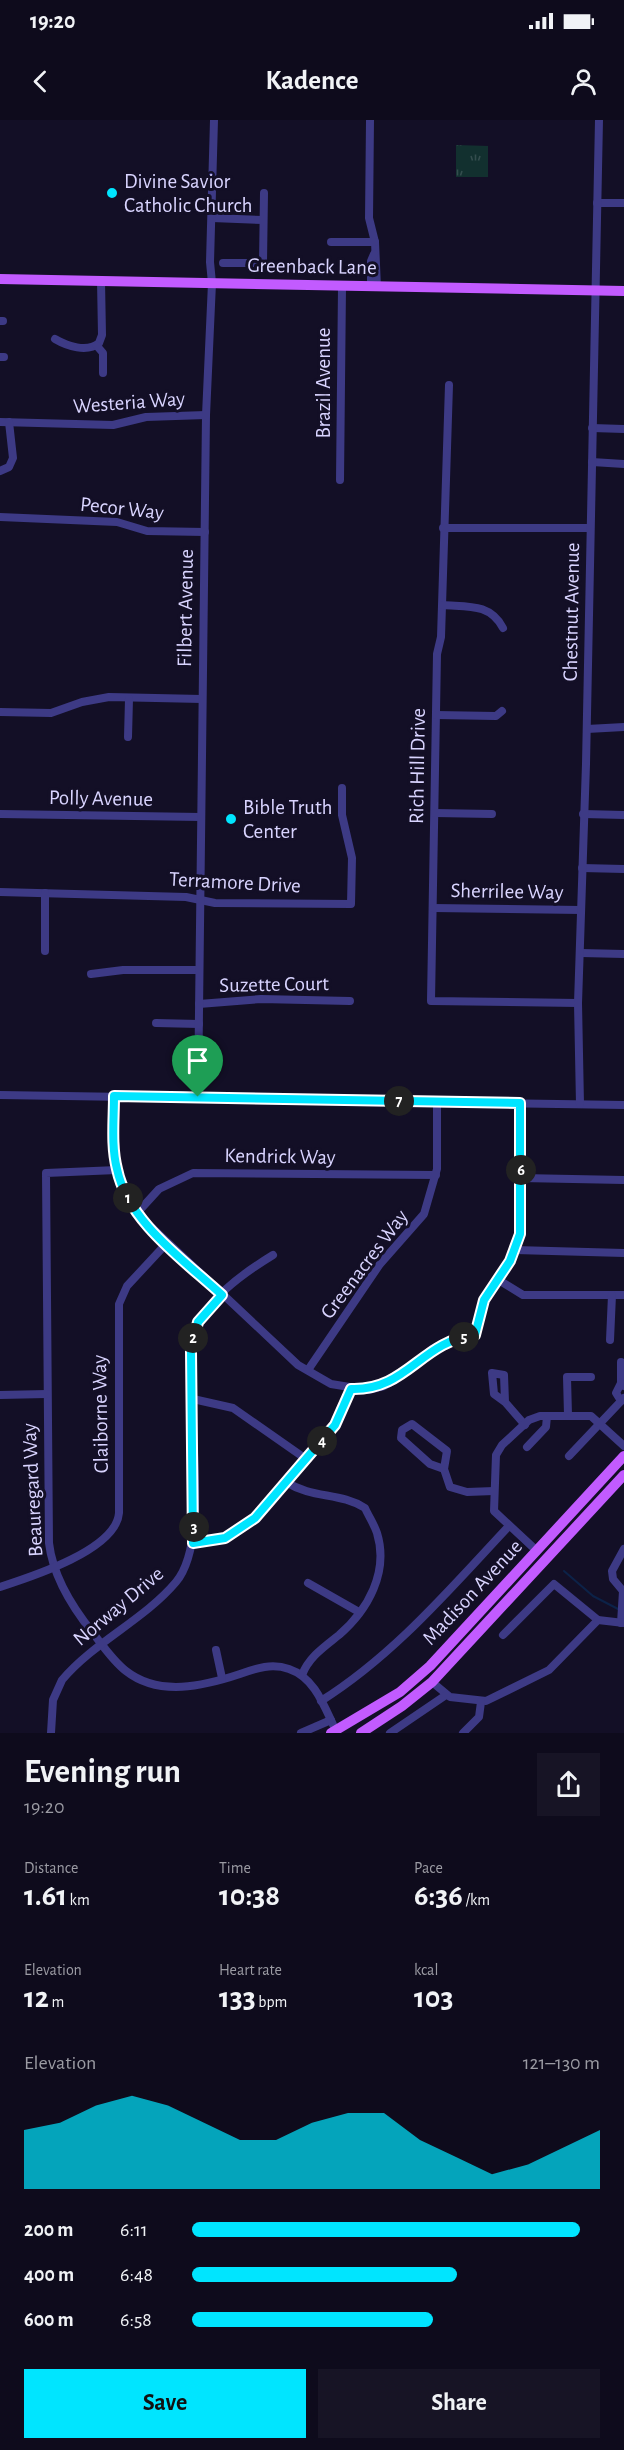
<!DOCTYPE html>
<html lang="en">
<head>
<meta charset="utf-8">
<style>
	body { margin:0; font-family:"Alegreya Sans",sans-serif; background:#171425; color:#f1f3f6; height:100vh; display:flex; flex-direction:column; font-size:22px; white-space:nowrap }
	* { box-sizing:border-box; margin:0 }
	p { font-size:20px; color:#9b9ba3 }
	.icon { flex:none; width:33px; height:33px; fill:none; stroke:currentColor; stroke-width:2; stroke-linecap:round; stroke-linejoin:round }
	.map { position:relative; height:1613px; overflow:hidden }
	.side { display:flex; flex-direction:column; background:#0e0b1c; flex:1 }
	.side>* { flex:none }
	.pin { position:absolute; display:grid; place-items:center; width:51px; height:51px; color:#fff; margin:-62px -26px; border-radius:50% 50% 50% 0; rotate:-45deg; box-shadow:0 0 6px #0007 }
	.pin .icon { rotate:45deg }
	.km { position:absolute; width:30px; height:30px; margin:-15px; border-radius:50%; background:#222; color:#fff; font-size:16px; line-height:30px; text-align:center }
	.round { display:grid; place-items:center; flex:none; width:63px; height:63px; border-radius:0px; background:#171425 }
	.summary { display:flex; align-items:center; justify-content:space-between; height:102px; padding:0 24px }
	h1 { font-size:33px; font-weight:700; line-height:45px }
	.stats { display:grid; grid-template-columns:repeat(3,1fr); gap:9px; height:102px; padding:6px 24px }
	.stats div { display:grid; align-content:center }
	.stats b { font-size:30px; font-weight:700 }
	.stats small { font-size:16px; font-weight:400 }
	.stats p { font-size:16px }
	.chart { height:168px; padding:12px 24px }
	.chart p { display:flex; justify-content:space-between }
	.chart svg { width:100%; height:108px; margin-top:6px; fill:#00e5ff; opacity:.7 }
	.cta { display:flex; gap:12px; margin-top:auto; padding:12px 24px }
	.cta a { flex:1; height:69px; border-radius:0px; background:#00e5ff; color:#111; font-size:24px; font-weight:700; line-height:69px; text-align:center }
	.cta a+a { background:#171425; color:#f1f3f6 }
	ul { padding:0 24px; list-style:none; font-size:20px }
	li { display:grid; grid-template-columns:96px 72px 1fr; align-items:center; height:45px }
	li i { height:15px; border-radius:8px; background:#00e5ff }
	.status { display:flex; justify-content:space-between; align-items:center; height:42px; padding:0 30px; background:#0e0b1c; direction:ltr }
	.status svg { height:16px; fill:currentColor }
	header { display:flex; justify-content:space-between; align-items:center; height:78px; padding:0 24px; background:#0e0b1c; font-size:27px; font-weight:700 }
	.map>svg:first-child { display:block }
</style>
</head>
<body>
<div class="status"><b>19:20</b><svg viewBox="0 0 49 12"><path d="M0 12V9h3v3zM5 12V6h3v6zM10 12V3h3v9zM15 12V0h3v12zM26 1h20v11H26zM47 4h2v5h-2z"/></svg></div>
<header><svg class="icon" aria-label="back" viewBox="0 0 24 24"><path d="M15 5l-7 7 7 7"/></svg>Kadence<svg class="icon" aria-label="person" viewBox="0 0 24 24"><circle cx="12" cy="8" r="4"/><path d="M4 21q1-7 8-7t8 7"/></svg></header>
<div class="map">
<svg width="624" height="1613" viewBox="0 0 624 1613">
	<defs>
		<pattern id="park-tufts" width="24" height="20" patternUnits="userSpaceOnUse" patternTransform="scale(1.5)"><rect width="24" height="20" fill="#12302f"/><path d="M3 7l-1-3M5 7V3M7 7l1-3M15 17l-1-3M17 17v-4M19 17l1-3" fill="none" stroke="#344d4e"/></pattern>
	</defs>
	<rect width="100%" height="100%" fill="#130f26"/>
	<!-- park -->
	<polygon fill="url(#park-tufts)" points="456,25 488,26 488,57 456,57"/>
	<g fill="none" stroke-linecap="round" stroke-linejoin="round">
		<!-- stream -->
		<polyline stroke="#0c2248" stroke-width="2" points="564,1451 593,1476 620,1490"/>
		<!-- minor -->
		<g stroke="#3d3a85" stroke-width="8">
			<polyline points="370,1 369,98 375,122 377,167"/>
			<polyline points="597,83 624,83"/>
			<polyline points="212,98 263,100"/>
			<polyline points="331,122 375,122"/>
			<polyline points="223,143 263,143 264,73"/>
			<polyline points="371,162 371,141 374,134"/>
			<polyline points="0,201 3,201"/>
			<path d="M55 219C67 226 87 233 99 223L102 215 101 161"/>
			<polyline points="97,226 103,233 103,253"/>
			<polyline points="0,237 4,237"/>
			<polyline points="449,265 441,517 437,534 431,881 578,883"/>
			<polyline points="0,302 113,305 146,297 206,295"/>
			<polyline points="592,308 624,309"/>
			<polyline points="592,342 624,344"/>
			<polyline points="0,351 9,347 13,338 9,302"/>
			<polyline points="340,360 342,167"/>
			<polyline points="0,397 117,402 147,411 205,412"/>
			<polyline points="443,408 590,408"/>
			<path d="M443 485C467 487 490 483 503 508"/>
			<polyline points="0,592 51,593 82,582 109,577 202,579"/>
			<polyline points="436,595 496,596 502,591"/>
			<polyline points="587,609 624,607"/>
			<polyline points="128,617 129,579"/>
			<polyline points="435,693 492,694"/>
			<polyline points="0,694 201,697"/>
			<polyline points="583,694 624,695"/>
			<polyline points="582,748 624,749"/>
			<polyline points="0,772 186,777 215,783 351,784 352,738 342,695 342,668"/>
			<polyline points="45,773 45,831"/>
			<polyline points="433,788 581,790"/>
			<polyline points="581,833 624,834"/>
			<polyline points="91,854 123,850 199,850"/>
			<polyline points="199,884 261,879 350,881"/>
			<polyline points="156,903 199,904"/>
			<polyline points="0,975 624,985"/>
			<path d="M114 976C114 1033 110 1056 147 1103L298 1245 331 1264 368 1270 384 1266 398 1258 432 1229 454 1219 475 1215 484 1180 510 1141 520 1114V983"/>
			<polyline points="198,977 206,295 212,163 210,142 214,0"/>
			<polyline points="580,984 578,883 586,644 599,0"/>
			<path d="M117 1050 46 1053 49 1423C53 1457 72 1487 93 1513 103 1526 113 1541 126 1551 159 1577 204 1566 240 1554 257 1548 272 1543 289 1549 316 1558 325 1589 337 1613"/>
			<polyline points="521,1058 624,1060"/>
			<polyline points="138,1092 159,1069 193,1053 436,1055"/>
			<polyline points="515,1130 624,1133"/>
			<polyline points="497,1159 523,1175 624,1175"/>
			<polyline points="610,1220 612,1175"/>
			<polyline points="621,1242 621,1263"/>
			<polyline points="308,1250 380,1144 424,1094 437,1049 437,982"/>
			<polyline points="0,1275 47,1274"/>
			<polyline points="193,1279 233,1288 306,1339"/>
			<polyline points="621,1281 616,1273 621,1263 624,1266"/>
			<polyline points="505,1282 494,1274 492,1253 504,1255 505,1282 525,1305"/>
			<polyline points="568,1295 567,1257 591,1257"/>
			<polyline points="527,1327 546,1307 547,1296"/>
			<polyline points="569,1336 624,1278"/>
			<polyline points="444,1349 430,1344 401,1318 402,1310 412,1304 447,1331 444,1349 450,1367 467,1372 494,1371"/>
			<path d="M286 1362C313 1379 340 1372 365 1388 369 1397 374 1404 377 1413 389 1452 368 1490 339 1515 324 1527 309 1537 302 1555"/>
			<polyline points="193,1423 225,1417 255,1398 335,1305 351,1269"/>
			<polyline points="537,1431 494,1391 496,1335 502,1325 529,1300 540,1296 591,1296 624,1326"/>
			<polyline points="308,1463 359,1492"/>
			<path d="M0 1467C31 1457 116 1430 119 1393V1184L127 1166 166 1124"/>
			<polyline points="621,1503 623,1471 613,1459 612,1451 624,1429"/>
			<polyline points="503,1515 554,1464 598,1500"/>
			<polyline points="216,1530 222,1558"/>
			<polyline points="432,1562 450,1577 486,1581 549,1550 598,1500 624,1503"/>
			<path d="M321 1581C394 1535 449 1470 508 1407"/>
			<path d="M51 1613 53 1580 62 1560C94 1522 144 1500 176 1462 214 1417 182 1277 193 1216 205 1180 242 1154 273 1135"/>
			<polyline points="301,1613 331,1600"/>
			<polyline points="390,1613 446,1575"/>
			<polyline points="463,1613 479,1597 481,1582"/>
		</g>
		<!-- major -->
		<g stroke="#c25bff" stroke-width="10">
			<polyline points="0,159 624,171"/>
			<polyline points="331,1613 400,1572 430,1546 624,1336"/>
			<polyline points="361,1613 402,1586 432,1562 624,1355"/>
		</g>
	</g>
	<g fill="none" stroke-linecap="round" stroke-linejoin="round">
		<defs>
			<path id="route" d="M114 976 520 983V1114L510 1141 484 1180 475 1215C421 1221 407 1271 351 1269L335 1305 255 1398 225 1418 193 1423 191 1231 198 1202 222 1175C184 1140 128 1102 117 1049 111 1026 114 1000 114 976Z"/>
		</defs>
		<!-- route casing -->
		<use href="#route" stroke="#fff" stroke-width="12"/>
		<!-- route -->
		<use href="#route" stroke="#00e5ff" stroke-width="8"/>
	</g>
	<!-- markers -->
	<g fill="#00e5ff" stroke="#130f26" stroke-width="2">
		<circle cx="112" cy="73" r="6"/>
		<circle cx="231" cy="699" r="6"/>
	</g>
	<g text-anchor="middle" stroke-width="6" stroke-linejoin="round" paint-order="stroke">
		<!-- poi labels -->
		<g font-size="21" fill="#d9d4ff" stroke="#130f26" text-anchor="start">
			<text x="124" y="68">Divine Savior<tspan x="124" dy="24">Catholic Church</tspan></text>
			<text x="243" y="694">Bible Truth<tspan x="243" dy="24">Center</tspan></text>
		</g>
		<!-- street labels -->
		<g font-size="21" fill="#d9d4ff" stroke="#130f26">
			<text transform="translate(312 146) rotate(1)" y="7">Greenback Lane</text>
			<text transform="translate(323 263) rotate(-90)" y="7">Brazil Avenue</text>
			<text transform="translate(129 282) rotate(-4)" y="7">Westeria Way</text>
			<text transform="translate(122 388) rotate(6)" y="7">Pecor Way</text>
			<text transform="translate(185 488) rotate(-89)" y="7">Filbert Avenue</text>
			<text transform="translate(571 492) rotate(-89)" y="7">Chestnut Avenue</text>
			<text transform="translate(417 646) rotate(-89)" y="7">Rich Hill Drive</text>
			<text transform="translate(101 678) rotate(1)" y="7">Polly Avenue</text>
			<text transform="translate(235 762) rotate(3)" y="7">Terramore Drive</text>
			<text transform="translate(507 771) rotate(1)" y="7">Sherrilee Way</text>
			<text transform="translate(274 864) rotate(-1)" y="7">Suzette Court</text>
			<text transform="translate(280 1036) rotate(1)" y="7">Kendrick Way</text>
			<text transform="translate(364 1144) rotate(-53)" y="7">Greenacres Way</text>
			<text transform="translate(100 1294) rotate(-91)" y="7">Claiborne Way</text>
			<text transform="translate(32 1370) rotate(-93)" y="7">Beauregard Way</text>
			<text transform="translate(472 1472) rotate(-47)" y="7">Madison Avenue</text>
			<text transform="translate(118 1486) rotate(-40)" y="7">Norway Drive</text>
		</g>
	</g>
</svg>
<div class="pin" style="left:198px;top:977px;background:#1e9e55"><svg class="icon" aria-label="arrive" viewBox="0 0 24 24"><path d="M6 21V4h12l-3 4 3 4H6"/></svg></div>
<b class="km" style="left:128px;top:1078px">1</b>
<b class="km" style="left:193px;top:1218px">2</b>
<b class="km" style="left:194px;top:1407px">3</b>
<b class="km" style="left:322px;top:1321px">4</b>
<b class="km" style="left:464px;top:1217px">5</b>
<b class="km" style="left:521px;top:1050px">6</b>
<b class="km" style="left:399px;top:981px">7</b>
</div>
<section class="side">
<div class="summary"><div><h1>Evening run</h1><p>19:20</p></div><a class="round"><svg class="icon" aria-label="share" viewBox="0 0 24 24"><path d="M12 15V3M7 8l5-5 5 5M5 13v7h14v-7"/></svg></a></div>
<div class="stats">
<div><p>Distance</p><b>1.61<small> km</small></b></div>
<div><p>Time</p><b>10:38</b></div>
<div><p>Pace</p><b>6:36<small> /km</small></b></div>
</div>
<div class="stats">
<div><p>Elevation</p><b>12<small> m</small></b></div>
<div><p>Heart rate</p><b>133<small> bpm</small></b></div>
<div><p>kcal</p><b>103</b></div>
</div>
<div class="chart"><p><span>Elevation</span>121–130 m</p>
<svg viewBox="0 0 160 44" preserveAspectRatio="none"><path d="M0 44V20L10 17L20 10L30 6L40 10L50 17L60 24L70 24L80 17L90 13L100 13L110 24L120 31L130 38L140 34L150 27L160 20V44z"/></svg>
</div>
<ul>
<li><b>200 m</b>6:11<i style="width:95%"></i></li>
<li><b>400 m</b>6:48<i style="width:65%"></i></li>
<li><b>600 m</b>6:58<i style="width:59%"></i></li>
</ul>
<div class="cta"><a>Save</a><a>Share</a></div>
</section>
</body>
</html>
